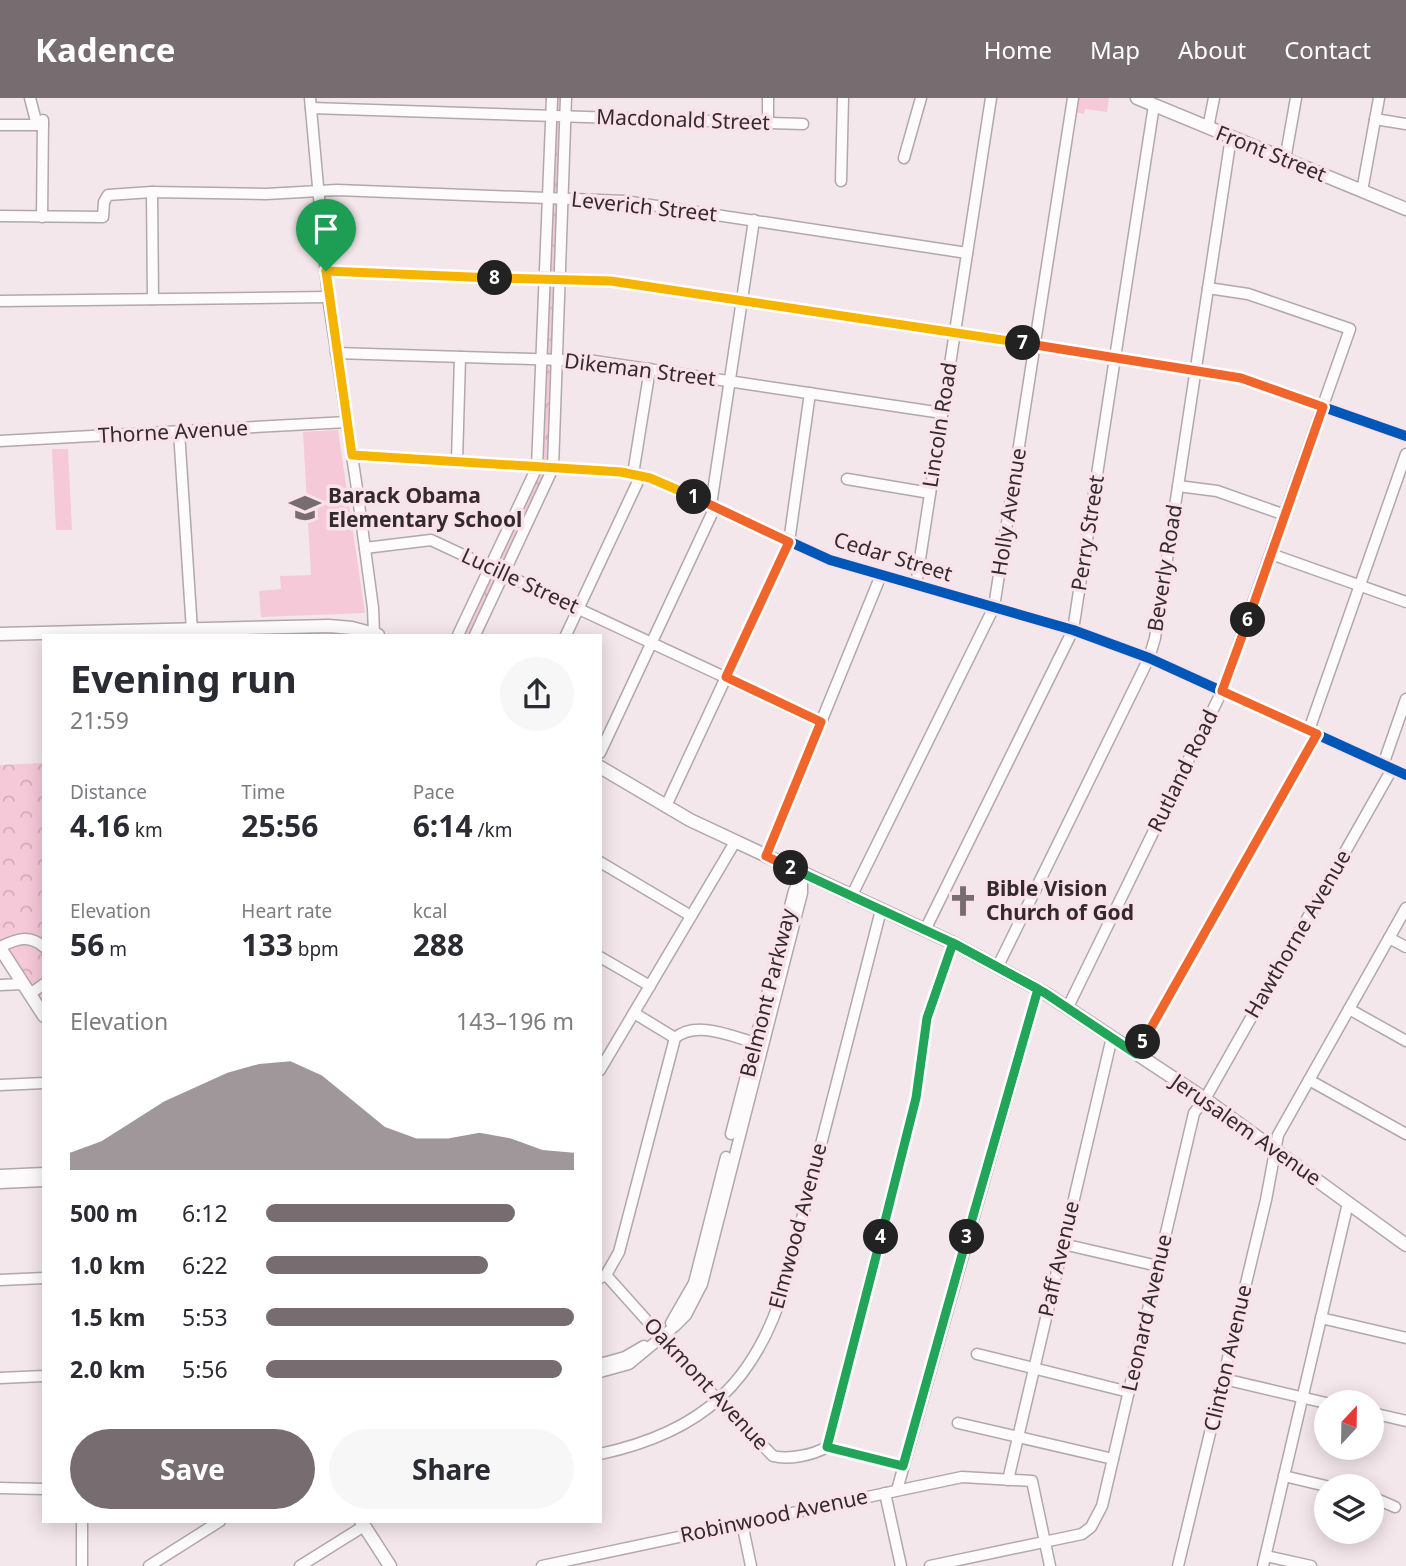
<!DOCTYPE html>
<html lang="en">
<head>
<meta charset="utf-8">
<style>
	body { margin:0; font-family:"Noto Sans",sans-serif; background:#f7f7f7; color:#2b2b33; height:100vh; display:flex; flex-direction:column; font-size:26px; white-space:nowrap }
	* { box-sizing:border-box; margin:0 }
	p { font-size:23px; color:#7c7c81 }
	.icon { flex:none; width:38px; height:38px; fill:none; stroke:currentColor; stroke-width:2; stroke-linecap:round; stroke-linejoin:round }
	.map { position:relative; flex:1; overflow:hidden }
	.panel { position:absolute; left:42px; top:536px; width:560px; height:889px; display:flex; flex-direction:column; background:#fff; border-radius:0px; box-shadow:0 4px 18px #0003 }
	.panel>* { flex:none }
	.needle { width:46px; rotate:22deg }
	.buttons { position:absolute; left:1314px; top:1292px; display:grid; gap:14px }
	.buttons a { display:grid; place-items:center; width:70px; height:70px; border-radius:50%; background:#fff; box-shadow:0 4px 18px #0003; font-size:35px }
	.pin { position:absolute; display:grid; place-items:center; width:60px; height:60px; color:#fff; margin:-72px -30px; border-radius:50% 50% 50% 0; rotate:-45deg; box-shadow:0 0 7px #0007 }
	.pin .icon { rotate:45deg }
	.km { position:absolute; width:35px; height:35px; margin:-18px; border-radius:50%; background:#222; color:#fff; font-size:19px; line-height:35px; text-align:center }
	.round { display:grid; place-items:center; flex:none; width:74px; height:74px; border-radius:37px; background:#f7f7f7 }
	.headline { display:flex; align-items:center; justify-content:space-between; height:119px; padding:0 28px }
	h1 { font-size:38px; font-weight:700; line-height:52px }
	.metrics { display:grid; grid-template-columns:repeat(3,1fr); gap:10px; height:119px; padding:7px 28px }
	.metrics div { display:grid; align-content:center }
	.metrics b { font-size:30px; font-weight:700 }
	.metrics small { font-size:19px; font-weight:400 }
	.metrics p { font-size:19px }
	.chart { height:196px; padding:14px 28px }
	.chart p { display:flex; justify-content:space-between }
	.chart svg { width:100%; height:126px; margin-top:7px; fill:#776c70; opacity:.7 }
	.primary-button { display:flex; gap:14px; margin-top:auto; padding:14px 28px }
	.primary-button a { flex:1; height:80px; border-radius:42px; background:#776c70; color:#fff; font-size:28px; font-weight:700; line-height:80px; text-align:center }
	.primary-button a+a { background:#f7f7f7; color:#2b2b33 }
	ul { padding:0 28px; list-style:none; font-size:23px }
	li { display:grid; grid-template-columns:112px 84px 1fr; align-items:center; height:52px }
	li i { height:18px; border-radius:9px; background:#776c70 }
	header { display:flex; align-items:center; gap:42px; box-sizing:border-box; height:98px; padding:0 35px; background:#776c70; color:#fff }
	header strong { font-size:33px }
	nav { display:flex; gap:38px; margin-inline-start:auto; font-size:24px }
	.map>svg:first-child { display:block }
</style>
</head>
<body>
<header>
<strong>Kadence</strong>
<nav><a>Home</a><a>Map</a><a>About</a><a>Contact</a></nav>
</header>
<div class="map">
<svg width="1406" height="1468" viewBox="0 0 1406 1468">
	<defs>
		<pattern id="forest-crowns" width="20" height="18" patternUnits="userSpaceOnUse" patternTransform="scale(1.75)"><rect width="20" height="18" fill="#f6c9d8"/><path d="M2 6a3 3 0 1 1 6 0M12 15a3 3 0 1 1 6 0" fill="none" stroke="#d3adba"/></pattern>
	</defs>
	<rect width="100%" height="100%" fill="#f4e7eb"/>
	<!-- grass -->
	<g fill="#f6c9d8">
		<polygon points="1073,0 1109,0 1107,14 1085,11 1084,16 1071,13"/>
		<polygon points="338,332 365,515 261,519 259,493 281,491 280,478 311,477 303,334"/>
		<polygon points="52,351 68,351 72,432 56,432"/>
	</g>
	<!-- forest -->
	<g fill="url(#forest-crowns)">
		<polygon points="552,0 566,0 553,370 475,537 458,537 537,369"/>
		<polygon points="44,665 44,918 0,850 0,667"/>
	</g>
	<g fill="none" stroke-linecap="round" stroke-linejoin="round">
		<defs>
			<g id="minor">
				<polyline points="30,0 37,27"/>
				<polyline points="310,0 328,199 356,384 373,510 374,535"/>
				<polyline points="311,10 803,26"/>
				<polyline points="1375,21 1406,26"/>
				<polyline points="768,25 768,0"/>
				<polyline points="0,27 43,27"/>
				<polyline points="1208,30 1214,0"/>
				<polyline points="904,60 921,0"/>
				<polyline points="1285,62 1296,0"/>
				<polyline points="841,83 843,0"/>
				<polyline points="1362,93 1379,0"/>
				<polyline points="152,94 153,201"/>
				<polyline points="0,118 103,119 104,104 108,97 152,94 266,96 337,92 624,103 967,155"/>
				<polyline points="42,119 43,22"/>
				<polyline points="326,173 611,183 955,235 1241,280 1406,338"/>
				<polyline points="0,203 328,199"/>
				<polyline points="336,255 594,263 942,315"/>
				<polyline points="179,333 192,533"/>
				<polyline points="0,343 347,324"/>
				<polyline points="352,357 621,374 650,380 830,462 1073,532 1149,560 1406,677"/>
				<polyline points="457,363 460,259"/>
				<polyline points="633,376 650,271"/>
				<polyline points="847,381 930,395"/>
				<polyline points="1178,388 1217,393 1285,417"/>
				<polyline points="711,407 754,122"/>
				<polyline points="365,450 431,442 821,624"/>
				<polyline points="1271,456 1406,504"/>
				<polyline points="916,487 991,0"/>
				<polyline points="458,537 537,369 552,0"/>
				<polyline points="475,537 553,370 566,0"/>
				<polyline points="566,537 641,377"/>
				<polyline points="1309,632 1406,356"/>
				<polyline points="600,655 715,409"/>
				<polyline points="1383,667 1406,601"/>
				<polyline points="666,708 789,444 810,295"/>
				<polyline points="766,759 881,477"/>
				<polyline points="600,764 691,818"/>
				<polyline points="851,799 994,509 1073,0"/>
				<polyline points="925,832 1073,532 1154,7"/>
				<polyline points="1389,840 1406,849"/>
				<path d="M0 849C16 841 29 836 44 849"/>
				<polyline points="600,859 650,888"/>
				<polyline points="998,868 1149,560 1155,540 1231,39"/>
				<polyline points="0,887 23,886"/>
				<polyline points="30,896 44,886"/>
				<polyline points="1068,909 1222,593 1350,231 1248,196 1208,190"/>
				<polyline points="1349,911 1406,943"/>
				<polyline points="634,915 675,940"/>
				<polyline points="1136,956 1317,636"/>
				<polyline points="600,972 735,744"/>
				<polyline points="1309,982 1406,1036"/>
				<polyline points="0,987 44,985"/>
				<polyline points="731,1036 794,793 801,778"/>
				<polyline points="0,1077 44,1075"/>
				<polyline points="0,1085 44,1083"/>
				<polyline points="1063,1146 1158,1168"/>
				<path d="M606 1177 718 1302 773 1358C789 1362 813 1357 827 1349L903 1368"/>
				<path d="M600 1180 606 1177 619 1154 675 940C697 921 735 940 760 946"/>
				<polyline points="0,1182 44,1180"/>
				<polyline points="1321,1220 1406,1240"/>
				<polyline points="671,1225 694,1185 726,1059"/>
				<polyline points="977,1256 1129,1294"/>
				<polyline points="600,1266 625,1259 644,1248"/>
				<polyline points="600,1274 629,1266 675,1228 686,1217 702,1186 802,795 802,776"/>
				<polyline points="0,1280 44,1278"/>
				<polyline points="1224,1281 1326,1305"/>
				<polyline points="1372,1315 1406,1323"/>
				<polyline points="958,1325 1113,1361"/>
				<polyline points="827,1349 916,1000 927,920 953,845"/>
				<path d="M600 1356C703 1334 757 1284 786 1183L881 812"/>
				<polyline points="1284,1378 1326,1388"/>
				<polyline points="1008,1382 1112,939"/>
				<polyline points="0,1390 44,1391"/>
				<polyline points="897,1392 1038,891"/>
				<polyline points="885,1395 901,1468"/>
				<polyline points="1372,1399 1395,1409"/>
				<polyline points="82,1423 82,1468"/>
				<polyline points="742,1425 751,1468"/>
				<polyline points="1266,1458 1311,1468"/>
				<polyline points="149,1468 220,1423"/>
				<polyline points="300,1468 364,1428"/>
				<polyline points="542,1468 962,1379 1032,1383 1050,1468"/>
				<polyline points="930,1468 1082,1436 1091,1429 1102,1408 1194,1015 1205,1001 1392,671"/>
				<polyline points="1178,1468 1266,1102 1278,1037 1406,810"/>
				<polyline points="1263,1468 1348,1105"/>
			</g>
			<g id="major">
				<polyline points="1137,0 1406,111"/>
				<polyline points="0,536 329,528 352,530 378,537"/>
				<polyline points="600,669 690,722 953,845 1045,895 1205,1001 1406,1147"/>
				<polyline points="0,850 44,918"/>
				<polyline points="361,1423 390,1468"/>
			</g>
		</defs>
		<!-- minor casing -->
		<use href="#minor" stroke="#b1a8ab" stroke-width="13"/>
		<!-- major casing -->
		<use href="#major" stroke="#b1a8ab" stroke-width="15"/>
		<!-- minor -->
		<use href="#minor" stroke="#fdfbfc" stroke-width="10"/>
		<!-- major -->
		<use href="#major" stroke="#fdfbfc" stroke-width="12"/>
		<defs>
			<g id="cycleway">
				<polyline points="326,173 611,183 955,235 1241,280 1406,338"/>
				<polyline points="352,357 621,374 650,380 830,462 1073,532 1149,560 1406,677"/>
			</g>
		</defs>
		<!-- cycleway casing -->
		<use href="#cycleway" stroke="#f9e2e9" stroke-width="15"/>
		<!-- cycleway -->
		<use href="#cycleway" stroke="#0057b8" stroke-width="10"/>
	</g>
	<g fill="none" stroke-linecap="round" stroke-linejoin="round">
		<defs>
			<polyline id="split-1" points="326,173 352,357 621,374 650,380 694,399"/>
			<polyline id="split-2" points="694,399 789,444 726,579 821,624 766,758 791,770"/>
			<polyline id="split-3" points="791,770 953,845 1038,891 967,1139"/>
			<polyline id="split-4" points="881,1139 827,1349 903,1368 967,1139"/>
			<polyline id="split-5" points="881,1139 916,1000 927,920 953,845 1045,895 1136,956 1143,944"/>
			<polyline id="split-6" points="1143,944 1317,636 1222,593 1248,522"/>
			<polyline id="split-7" points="1023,245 1241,280 1323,309 1248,522"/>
			<polyline id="split-8" points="495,180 611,183 1023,245"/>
			<polyline id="split-9" points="326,173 495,180"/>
		</defs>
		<!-- split-1 casing -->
		<use href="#split-1" stroke="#fff" stroke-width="14"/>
		<!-- split-2 casing -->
		<use href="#split-2" stroke="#fff" stroke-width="14"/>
		<!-- split-3 casing -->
		<use href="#split-3" stroke="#fff" stroke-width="14"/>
		<!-- split-4 casing -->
		<use href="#split-4" stroke="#fff" stroke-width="14"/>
		<!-- split-5 casing -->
		<use href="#split-5" stroke="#fff" stroke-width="14"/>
		<!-- split-6 casing -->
		<use href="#split-6" stroke="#fff" stroke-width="14"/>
		<!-- split-7 casing -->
		<use href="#split-7" stroke="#fff" stroke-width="14"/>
		<!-- split-8 casing -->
		<use href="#split-8" stroke="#fff" stroke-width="14"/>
		<!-- split-9 casing -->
		<use href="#split-9" stroke="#fff" stroke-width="14"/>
		<!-- split-1 -->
		<use href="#split-1" stroke="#f5b400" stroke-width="9"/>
		<!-- split-2 -->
		<use href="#split-2" stroke="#f0652b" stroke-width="9"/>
		<!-- split-3 -->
		<use href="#split-3" stroke="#22a559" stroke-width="9"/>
		<!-- split-4 -->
		<use href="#split-4" stroke="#22a559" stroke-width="9"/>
		<!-- split-5 -->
		<use href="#split-5" stroke="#22a559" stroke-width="9"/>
		<!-- split-6 -->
		<use href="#split-6" stroke="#f0652b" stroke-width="9"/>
		<!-- split-7 -->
		<use href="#split-7" stroke="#f0652b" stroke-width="9"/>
		<!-- split-8 -->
		<use href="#split-8" stroke="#f5b400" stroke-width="9"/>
		<!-- split-9 -->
		<use href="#split-9" stroke="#f5b400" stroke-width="9"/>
	</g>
	<!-- icons -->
	<defs>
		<symbol id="school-bare" viewBox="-9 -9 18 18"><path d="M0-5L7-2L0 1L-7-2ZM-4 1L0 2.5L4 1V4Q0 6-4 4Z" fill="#776c70" stroke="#f9e2e9" stroke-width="2.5" paint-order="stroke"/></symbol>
		<symbol id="church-bare" viewBox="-9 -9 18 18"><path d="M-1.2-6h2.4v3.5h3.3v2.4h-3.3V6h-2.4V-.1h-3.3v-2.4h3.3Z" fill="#776c70" stroke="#f9e2e9" stroke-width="2.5" paint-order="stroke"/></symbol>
	</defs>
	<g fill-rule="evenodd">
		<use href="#school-bare" x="283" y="388" width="44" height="44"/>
		<use href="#church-bare" x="941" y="781" width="44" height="44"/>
	</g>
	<g text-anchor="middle" stroke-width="7" stroke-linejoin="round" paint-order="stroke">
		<!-- street labels -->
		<g font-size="21" fill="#332a2d" stroke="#f9e2e9">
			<text transform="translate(683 22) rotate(2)" y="7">Macdonald Street</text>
			<text transform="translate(1271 56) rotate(22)" y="7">Front Street</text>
			<text transform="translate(644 109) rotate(6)" y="7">Leverich Street</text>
			<text transform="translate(640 272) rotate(7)" y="7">Dikeman Street</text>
			<text transform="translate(940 327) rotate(-81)" y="7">Lincoln Road</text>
			<text transform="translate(173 334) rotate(-3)" y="7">Thorne Avenue</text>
			<text transform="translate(1009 414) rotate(-81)" y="7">Holly Avenue</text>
			<text transform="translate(1088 435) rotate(-81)" y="7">Perry Street</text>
			<text transform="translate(893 459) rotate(17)" y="7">Cedar Street</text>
			<text transform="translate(1165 470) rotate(-81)" y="7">Beverly Road</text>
			<text transform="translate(520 483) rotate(25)" y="7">Lucille Street</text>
			<text transform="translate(1183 673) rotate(-64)" y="7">Rutland Road</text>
			<text transform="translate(1298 836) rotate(-60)" y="7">Hawthorne Avenue</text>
			<text transform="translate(768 895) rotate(-76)" y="7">Belmont Parkway</text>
			<text transform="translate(1246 1032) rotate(35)" y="7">Jerusalem Avenue</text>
			<text transform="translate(798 1128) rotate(-75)" y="7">Elmwood Avenue</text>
			<text transform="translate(1059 1161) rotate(-77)" y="7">Paff Avenue</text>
			<text transform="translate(1147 1215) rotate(-77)" y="7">Leonard Avenue</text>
			<text transform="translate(1228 1260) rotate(-77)" y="7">Clinton Avenue</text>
			<text transform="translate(706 1286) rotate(47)" y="7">Oakmont Avenue</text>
			<text transform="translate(774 1418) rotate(-12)" y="7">Robinwood Avenue</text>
		</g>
		<!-- poi labels -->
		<g font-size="21" font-weight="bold" fill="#332a2d" stroke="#f9e2e9" text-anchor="start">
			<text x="328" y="405">Barack Obama<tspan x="328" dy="24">Elementary School</tspan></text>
			<text x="986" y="798">Bible Vision<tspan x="986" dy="24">Church of God</tspan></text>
		</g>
	</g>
</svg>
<div class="buttons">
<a><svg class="needle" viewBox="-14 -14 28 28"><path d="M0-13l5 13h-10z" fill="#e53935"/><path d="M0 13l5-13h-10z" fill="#7c7c81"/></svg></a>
<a><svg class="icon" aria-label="layers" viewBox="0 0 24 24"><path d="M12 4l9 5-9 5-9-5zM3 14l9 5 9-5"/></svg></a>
</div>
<div class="pin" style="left:326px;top:173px;background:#1e9e55"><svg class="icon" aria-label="arrive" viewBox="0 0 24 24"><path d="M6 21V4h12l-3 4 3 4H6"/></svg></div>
<b class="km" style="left:694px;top:399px">1</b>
<b class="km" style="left:791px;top:770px">2</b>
<b class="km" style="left:967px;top:1139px">3</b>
<b class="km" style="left:881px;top:1139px">4</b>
<b class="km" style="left:1143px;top:944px">5</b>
<b class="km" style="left:1248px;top:522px">6</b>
<b class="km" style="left:1023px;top:245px">7</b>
<b class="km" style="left:495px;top:180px">8</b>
<section class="panel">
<div class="headline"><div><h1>Evening run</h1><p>21:59</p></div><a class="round"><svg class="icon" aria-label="share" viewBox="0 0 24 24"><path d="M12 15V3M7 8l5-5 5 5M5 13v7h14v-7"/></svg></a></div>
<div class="metrics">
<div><p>Distance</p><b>4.16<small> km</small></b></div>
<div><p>Time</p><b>25:56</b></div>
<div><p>Pace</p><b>6:14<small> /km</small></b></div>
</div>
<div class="metrics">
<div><p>Elevation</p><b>56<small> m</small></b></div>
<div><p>Heart rate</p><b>133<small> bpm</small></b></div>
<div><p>kcal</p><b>288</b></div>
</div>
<div class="chart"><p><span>Elevation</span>143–196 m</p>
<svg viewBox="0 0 160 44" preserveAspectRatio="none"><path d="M0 44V38L10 34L20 27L30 20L40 15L50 10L60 7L70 6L80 11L90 20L100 29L110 33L120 33L130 31L140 33L150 37L160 38V44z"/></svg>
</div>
<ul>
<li><b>500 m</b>6:12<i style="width:81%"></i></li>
<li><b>1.0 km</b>6:22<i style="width:72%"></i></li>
<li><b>1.5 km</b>5:53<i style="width:100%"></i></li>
<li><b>2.0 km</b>5:56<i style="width:96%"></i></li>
</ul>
<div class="primary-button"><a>Save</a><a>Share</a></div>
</section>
</div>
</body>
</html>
